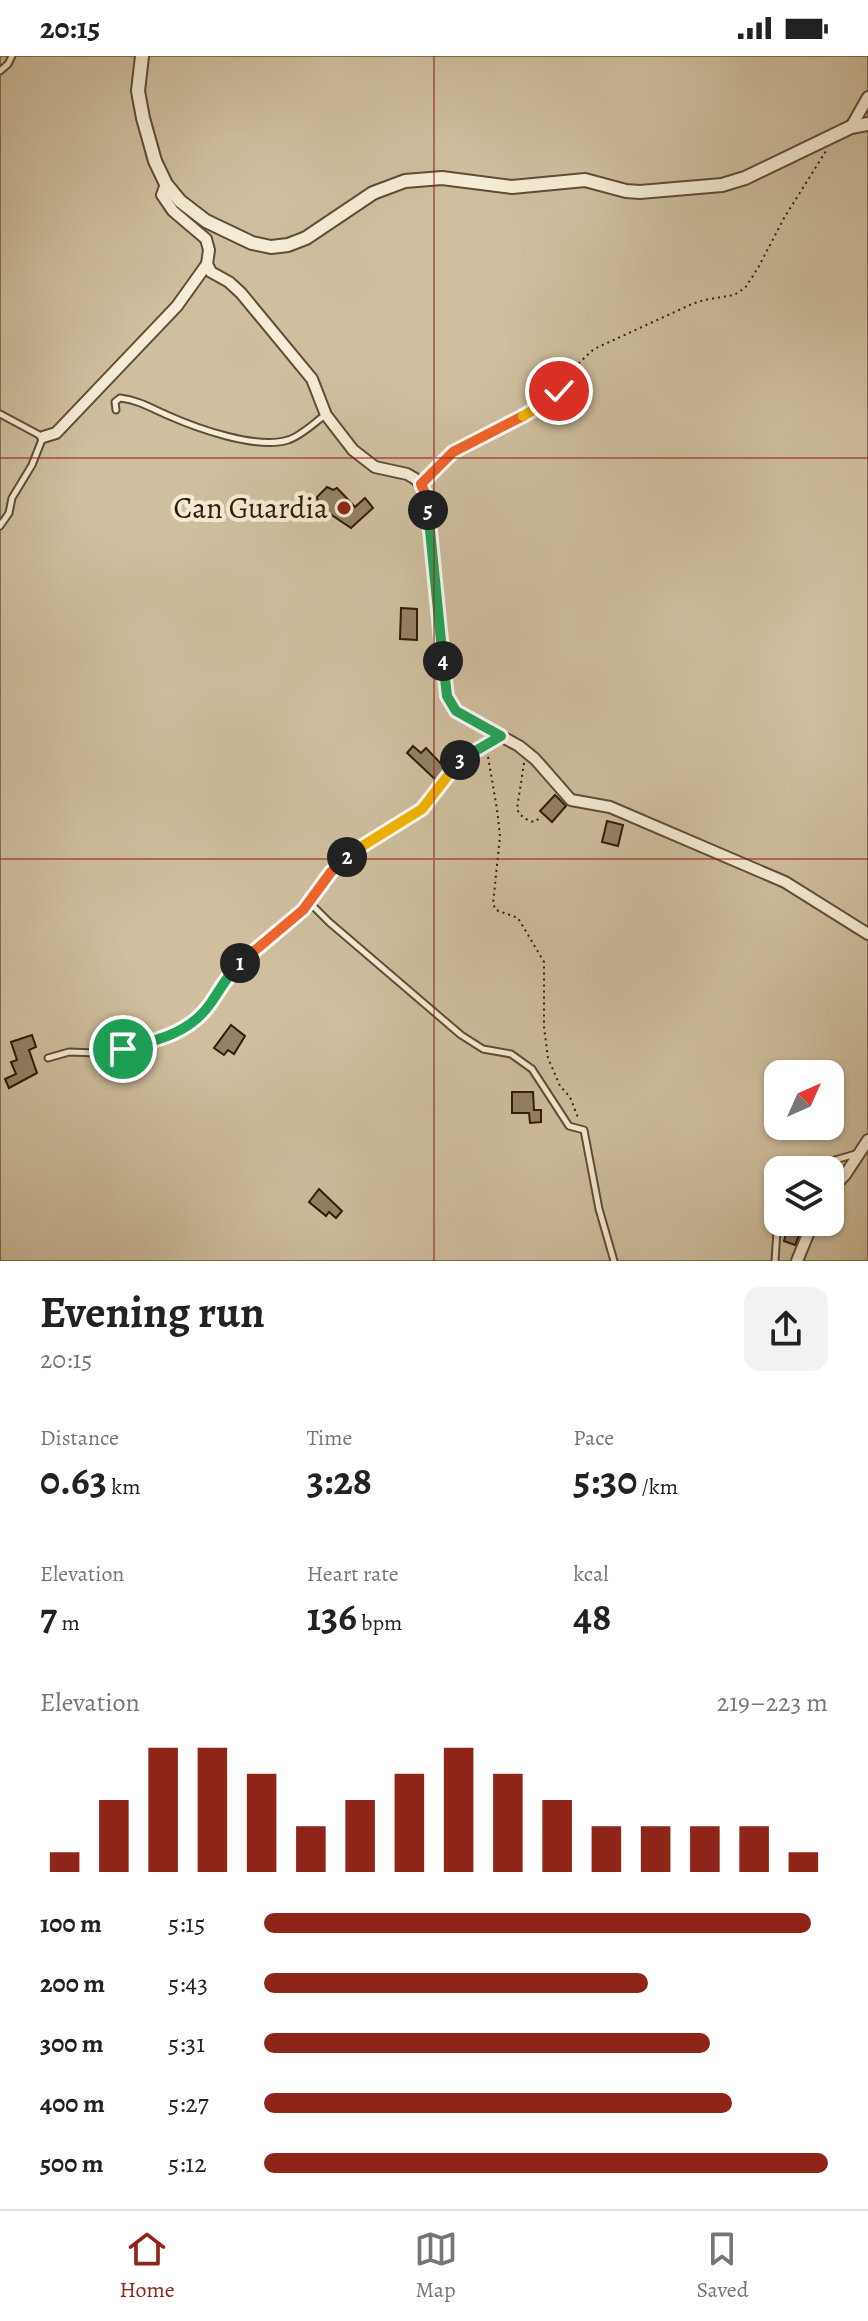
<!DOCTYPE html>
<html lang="en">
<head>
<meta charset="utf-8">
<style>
	body { margin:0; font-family:Alegreya,serif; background:#f2f2f2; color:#222; height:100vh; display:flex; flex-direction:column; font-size:30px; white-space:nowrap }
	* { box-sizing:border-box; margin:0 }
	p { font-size:26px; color:#767676 }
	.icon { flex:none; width:44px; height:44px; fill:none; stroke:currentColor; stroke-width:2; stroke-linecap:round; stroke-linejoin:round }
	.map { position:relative; height:1205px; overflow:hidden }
	.panel { display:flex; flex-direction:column; background:#fff; flex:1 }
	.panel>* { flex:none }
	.needle { width:52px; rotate:45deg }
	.controls { position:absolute; left:764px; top:1004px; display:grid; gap:16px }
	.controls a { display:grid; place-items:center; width:80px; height:80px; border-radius:16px; background:#fff; box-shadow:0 2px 6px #0004; font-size:40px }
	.pin { position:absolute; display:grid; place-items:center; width:68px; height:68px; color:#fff; margin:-34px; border:4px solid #fff; border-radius:50%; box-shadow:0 2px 8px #0007 }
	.km { position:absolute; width:40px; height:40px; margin:-20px; border-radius:50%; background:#222; color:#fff; font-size:22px; line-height:40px; text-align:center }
	.round { display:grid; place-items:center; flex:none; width:84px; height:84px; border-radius:16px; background:#f2f2f2 }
	.overview { display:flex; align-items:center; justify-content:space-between; height:136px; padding:0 40px }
	h1 { font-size:44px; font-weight:700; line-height:60px }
	.stats { display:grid; grid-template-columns:repeat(3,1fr); gap:12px; height:136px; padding:8px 40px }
	.stats div { display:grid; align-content:center }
	.stats b { font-size:40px; font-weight:700 }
	.stats small { font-size:22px; font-weight:400 }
	.stats p { font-size:22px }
	.chart { height:224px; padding:16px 40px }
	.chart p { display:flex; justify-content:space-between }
	.chart svg { width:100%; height:144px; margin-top:8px; stroke:#8f2418; stroke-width:6 }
	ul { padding:0 40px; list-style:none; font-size:26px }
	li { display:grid; grid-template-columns:128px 96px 1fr; align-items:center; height:60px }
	li i { height:20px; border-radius:10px; background:#8f2418 }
	.status { display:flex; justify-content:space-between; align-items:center; height:56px; padding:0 40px; background:#fff; direction:ltr }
	.status svg { height:22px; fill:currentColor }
	.tabs { display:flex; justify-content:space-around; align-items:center; height:112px; border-top:2px solid #e0e0e0; background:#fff; font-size:22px; color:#767676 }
	.tabs a { display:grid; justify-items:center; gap:4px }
	.tabs .selected { color:#8f2418 }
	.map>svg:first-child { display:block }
</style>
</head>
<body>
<div class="status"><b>20:15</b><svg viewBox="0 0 49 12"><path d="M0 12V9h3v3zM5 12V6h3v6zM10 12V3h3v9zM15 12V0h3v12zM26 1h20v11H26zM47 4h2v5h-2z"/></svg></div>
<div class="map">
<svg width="868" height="1205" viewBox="0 0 868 1205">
	<rect width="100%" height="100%" fill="#efe1be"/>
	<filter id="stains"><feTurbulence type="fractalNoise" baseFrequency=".0025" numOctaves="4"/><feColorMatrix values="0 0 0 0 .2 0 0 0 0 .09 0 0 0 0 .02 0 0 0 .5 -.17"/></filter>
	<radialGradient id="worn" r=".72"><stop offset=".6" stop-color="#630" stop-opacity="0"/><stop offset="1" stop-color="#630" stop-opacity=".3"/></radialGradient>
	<!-- green -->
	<path fill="#cfbf9f" stroke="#806d54" stroke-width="2" fill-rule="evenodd" d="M0 0H868V1205H0ZM778 1018H830V1070H778ZM778 1114H830V1166H778Z"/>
	<!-- building -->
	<g fill="#938267" stroke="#301b09" stroke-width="2">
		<polygon points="327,431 333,434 337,432 355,451 365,442 373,452 351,472 330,458 324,461 314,450 318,446 317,441"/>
		<polygon points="401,552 417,553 417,584 400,583"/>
		<polygon points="413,690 421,697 426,692 446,713 437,725 407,697"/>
		<polygon points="555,739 566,750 552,766 540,755"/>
		<polygon points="607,765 623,769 618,790 602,786"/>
		<polygon points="231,969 245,980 234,998 228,994 224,999 214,992"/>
		<polygon points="32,979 36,991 29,994 37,1017 9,1032 5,1023 16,1018 11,1006 17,1004 11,986"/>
		<polygon points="512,1036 533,1036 534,1054 541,1054 541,1066 530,1067 529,1057 512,1057"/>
		<polygon points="319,1133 342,1155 336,1162 329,1156 326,1160 309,1146"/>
		<polygon points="789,1166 804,1167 795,1189 784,1185"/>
	</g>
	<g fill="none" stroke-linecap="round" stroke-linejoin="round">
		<defs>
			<g id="service">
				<polyline points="0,15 8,8 12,0"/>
				<path d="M116 354 115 346 120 342C138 344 151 352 167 359 196 372 257 394 288 384 301 380 314 367 325 359"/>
				<polyline points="0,358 43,381 32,409 12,442 9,457 0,470"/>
				<polyline points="309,846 329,866 461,979 483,993 511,998 532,1013 569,1070 584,1074 599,1153 614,1205"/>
				<polyline points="48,1002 69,996 96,997 123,993 164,983 188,970 208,952 233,913 303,854 331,816 356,794 422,753 464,700 500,681"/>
				<polyline points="825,1114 835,1104 859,1097"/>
				<polyline points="775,1205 778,1160"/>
			</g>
			<g id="minor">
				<polyline points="851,71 868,41"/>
				<polyline points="166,128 162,139 173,155 206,183 209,194 207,208 211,216 229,226 241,237 312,323 326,359 353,394 375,411 407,418 414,422 421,428 427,442 447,640 456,655 519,690 535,703 571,744 610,751 785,826 868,878"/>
				<polyline points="43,381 56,377 177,250 207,208"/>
				<polyline points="830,1134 845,1119 868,1084"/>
				<polyline points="797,1205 813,1166"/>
			</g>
			<polyline id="tertiary" points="142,0 138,35 143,62 155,105 166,128 180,145 206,165 252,187 271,191 288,189 306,182 373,137 405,125 442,122 512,131 585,124 626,135 640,136 722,129 745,122 851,71 868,68"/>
		</defs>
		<!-- service casing -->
		<use href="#service" stroke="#604c36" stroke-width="9"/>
		<!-- minor casing -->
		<use href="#minor" stroke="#604c36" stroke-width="14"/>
		<!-- tertiary casing -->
		<use href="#tertiary" stroke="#604c36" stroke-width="16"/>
		<!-- path -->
		<g stroke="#301b09" stroke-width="2" stroke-dasharray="2 4" stroke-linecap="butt">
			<polyline points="428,421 441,406 463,389 523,360 554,341 580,306 594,293 692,248 704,244 734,239 745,232 758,212 784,162 826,95"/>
			<polyline points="487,695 497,753 500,780 493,848 496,854 518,862 544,906 544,971 548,1002 560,1030 570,1041 579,1064"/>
			<path d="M524 707 517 753C520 760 526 764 534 766L542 761"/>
		</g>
		<!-- service -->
		<use href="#service" stroke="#f5ecd5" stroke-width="5"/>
		<!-- minor -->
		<use href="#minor" stroke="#f5ecd5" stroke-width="10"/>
		<!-- tertiary -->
		<use href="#tertiary" stroke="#f5ecd5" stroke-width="12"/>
	</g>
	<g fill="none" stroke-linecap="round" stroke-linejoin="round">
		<defs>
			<path id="split-1" d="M123 993C156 985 190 977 210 948 220 934 228 918 240 907"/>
			<polyline id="split-2" points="240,907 303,854 331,816 347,801"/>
			<polyline id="split-3" points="347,801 356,794 422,753 460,704"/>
			<polyline id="split-4" points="443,605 447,640 456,655 501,680 460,704"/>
			<polyline id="split-5" points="428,454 443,605"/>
			<polyline id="split-6" points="428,454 427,442 421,428 453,396 523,360"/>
			<polyline id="split-7" points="523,360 547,346 559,335"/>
		</defs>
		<!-- split-1 casing -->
		<use href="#split-1" stroke="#fff" stroke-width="16"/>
		<!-- split-2 casing -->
		<use href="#split-2" stroke="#fff" stroke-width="16"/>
		<!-- split-3 casing -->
		<use href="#split-3" stroke="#fff" stroke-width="16"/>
		<!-- split-4 casing -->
		<use href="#split-4" stroke="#fff" stroke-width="16"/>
		<!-- split-5 casing -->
		<use href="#split-5" stroke="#fff" stroke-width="16"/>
		<!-- split-6 casing -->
		<use href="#split-6" stroke="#fff" stroke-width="16"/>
		<!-- split-7 casing -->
		<use href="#split-7" stroke="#fff" stroke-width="16"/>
		<!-- split-1 -->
		<use href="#split-1" stroke="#22a559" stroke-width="10"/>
		<!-- split-2 -->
		<use href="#split-2" stroke="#f0652b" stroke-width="10"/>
		<!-- split-3 -->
		<use href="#split-3" stroke="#f5b400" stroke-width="10"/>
		<!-- split-4 -->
		<use href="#split-4" stroke="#22a559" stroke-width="10"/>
		<!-- split-5 -->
		<use href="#split-5" stroke="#22a559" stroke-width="10"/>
		<!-- split-6 -->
		<use href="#split-6" stroke="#f0652b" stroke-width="10"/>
		<!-- split-7 -->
		<use href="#split-7" stroke="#f5b400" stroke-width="10"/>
	</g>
	<!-- grid -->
	<path fill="none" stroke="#8f2418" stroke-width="2" stroke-opacity="0.55" d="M434 0V1205M0 402H868M0 803H868"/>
	<!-- markers -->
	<circle fill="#8f2418" stroke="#f5ecd5" stroke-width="3" cx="344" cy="452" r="8"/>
	<g text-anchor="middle" stroke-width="8" stroke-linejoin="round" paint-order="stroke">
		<!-- poi labels -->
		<g font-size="30" fill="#301b09" stroke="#f5ecd5" text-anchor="end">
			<text x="328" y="462">Can Guardia</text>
		</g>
	</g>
	<rect width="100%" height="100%" filter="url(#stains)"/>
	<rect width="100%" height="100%" fill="url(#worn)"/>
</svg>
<div class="controls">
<a><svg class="needle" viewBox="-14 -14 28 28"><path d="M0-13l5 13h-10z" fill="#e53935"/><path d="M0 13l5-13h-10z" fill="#767676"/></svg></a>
<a><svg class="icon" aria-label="layers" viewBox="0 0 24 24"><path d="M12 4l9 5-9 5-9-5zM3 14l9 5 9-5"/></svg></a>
</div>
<div class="pin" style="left:123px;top:993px;background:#1e9e55"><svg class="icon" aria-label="arrive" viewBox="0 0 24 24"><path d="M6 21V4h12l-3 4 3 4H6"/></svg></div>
<div class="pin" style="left:559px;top:335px;background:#d93025"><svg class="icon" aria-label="check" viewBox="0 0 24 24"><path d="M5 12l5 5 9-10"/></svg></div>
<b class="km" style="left:240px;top:907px">1</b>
<b class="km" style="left:347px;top:801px">2</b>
<b class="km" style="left:460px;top:704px">3</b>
<b class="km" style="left:443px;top:605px">4</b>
<b class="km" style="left:428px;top:454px">5</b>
</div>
<section class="panel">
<div class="overview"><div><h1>Evening run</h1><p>20:15</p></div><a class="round"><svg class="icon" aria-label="share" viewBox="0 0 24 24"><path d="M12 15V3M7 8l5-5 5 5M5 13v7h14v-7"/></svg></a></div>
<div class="stats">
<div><p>Distance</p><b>0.63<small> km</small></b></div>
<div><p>Time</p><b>3:28</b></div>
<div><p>Pace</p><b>5:30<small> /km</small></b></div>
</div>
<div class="stats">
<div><p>Elevation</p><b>7<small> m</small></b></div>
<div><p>Heart rate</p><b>136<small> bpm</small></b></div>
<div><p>kcal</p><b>48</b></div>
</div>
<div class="chart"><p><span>Elevation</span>219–223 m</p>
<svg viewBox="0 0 160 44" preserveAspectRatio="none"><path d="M5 44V38M15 44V22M25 44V6M35 44V6M45 44V14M55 44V30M65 44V22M75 44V14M85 44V6M95 44V14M105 44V22M115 44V30M125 44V30M135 44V30M145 44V30M155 44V38"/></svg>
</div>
<ul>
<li><b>100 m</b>5:15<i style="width:97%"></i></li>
<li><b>200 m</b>5:43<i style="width:68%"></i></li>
<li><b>300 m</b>5:31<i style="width:79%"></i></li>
<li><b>400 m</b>5:27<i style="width:83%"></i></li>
<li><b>500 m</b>5:12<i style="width:100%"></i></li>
</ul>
</section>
<nav class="tabs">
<a class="selected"><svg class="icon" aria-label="home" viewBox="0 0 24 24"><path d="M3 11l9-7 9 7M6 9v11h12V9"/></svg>Home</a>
<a><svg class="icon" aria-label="map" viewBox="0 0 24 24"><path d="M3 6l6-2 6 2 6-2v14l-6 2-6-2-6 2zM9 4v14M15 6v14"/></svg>Map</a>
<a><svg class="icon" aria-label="saved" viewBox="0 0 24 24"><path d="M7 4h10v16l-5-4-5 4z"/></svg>Saved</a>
</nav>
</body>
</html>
